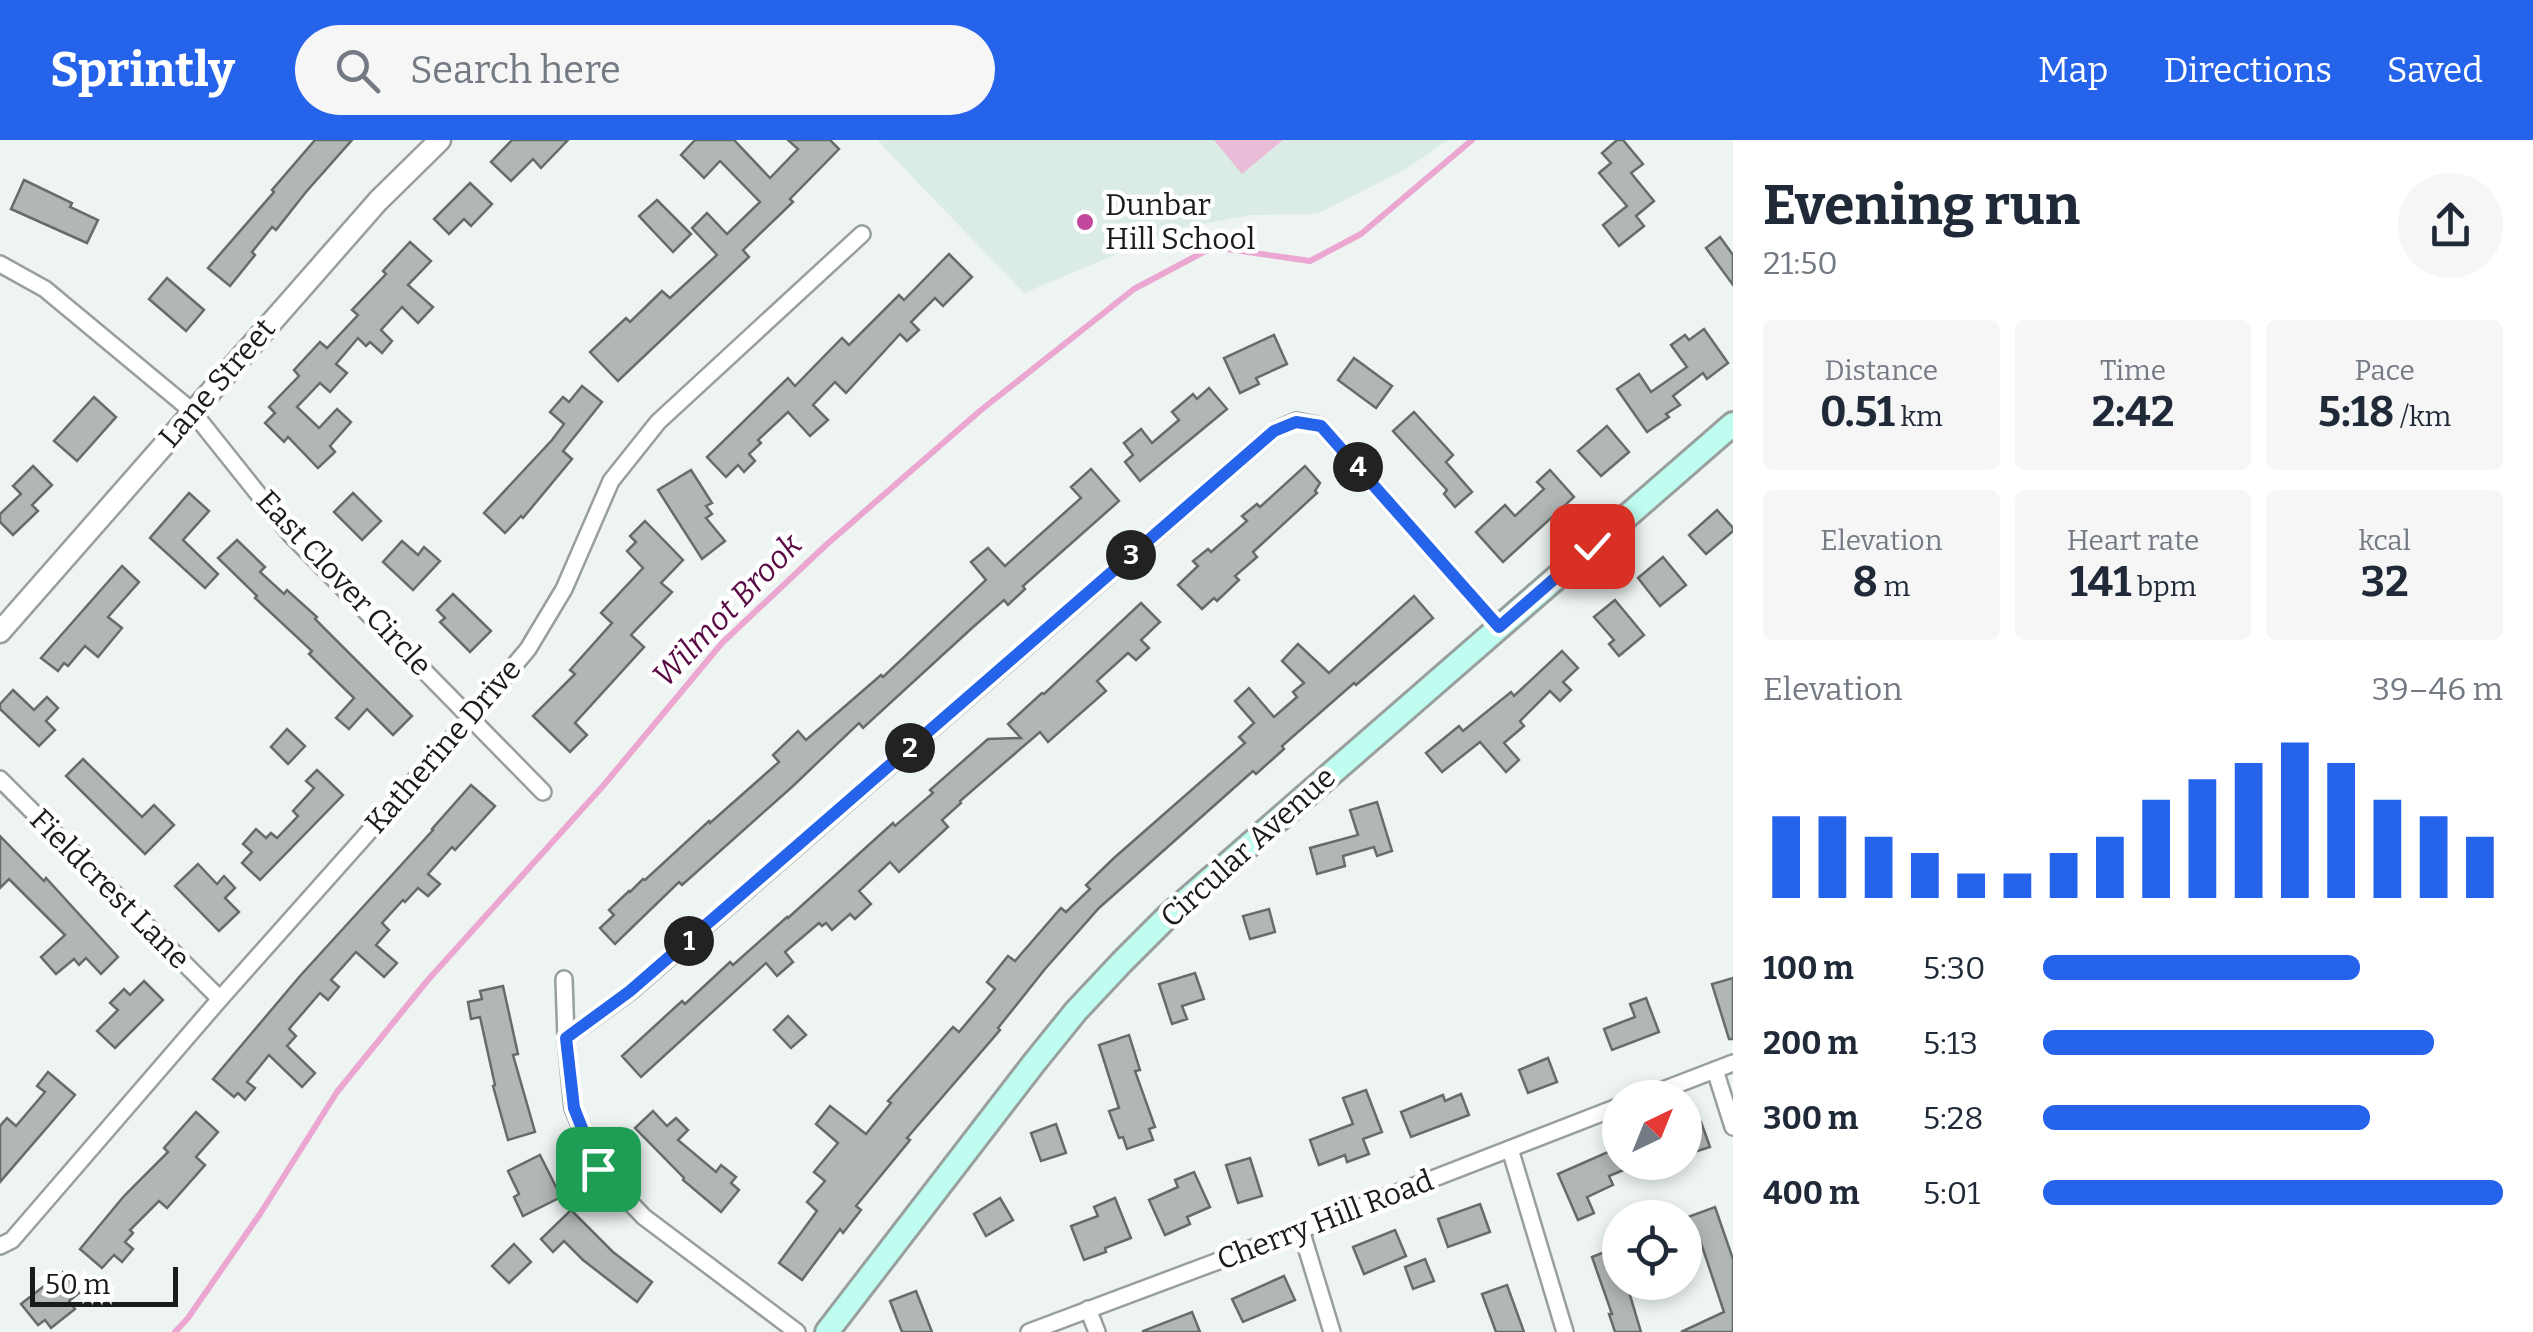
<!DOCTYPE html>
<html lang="en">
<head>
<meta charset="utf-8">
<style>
	body { margin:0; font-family:Bitter,serif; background:#f6f6f7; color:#1f2937; height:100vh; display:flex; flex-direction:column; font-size:38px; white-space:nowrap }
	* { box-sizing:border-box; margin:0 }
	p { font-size:32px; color:#747a83 }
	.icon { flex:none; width:55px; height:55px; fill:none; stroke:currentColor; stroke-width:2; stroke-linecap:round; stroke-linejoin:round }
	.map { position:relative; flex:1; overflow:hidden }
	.sheet { display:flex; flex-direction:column; background:#fff; width:800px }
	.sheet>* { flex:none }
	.needle { width:65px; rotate:43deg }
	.fabs { position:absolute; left:1602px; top:940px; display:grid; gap:20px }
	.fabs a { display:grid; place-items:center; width:100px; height:100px; border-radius:50%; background:#fff; box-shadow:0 5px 15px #0003; font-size:50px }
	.scale { position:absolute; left:30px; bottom:25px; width:148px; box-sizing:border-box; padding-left:10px; border:5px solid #191c1b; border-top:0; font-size:28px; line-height:35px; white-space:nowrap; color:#191c1b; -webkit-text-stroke:8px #fff; paint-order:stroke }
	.pin { position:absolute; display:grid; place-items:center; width:85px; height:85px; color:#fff; margin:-42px; border-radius:20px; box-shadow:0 5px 15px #0006 }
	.km { position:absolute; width:50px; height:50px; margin:-25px; border-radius:50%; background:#222; color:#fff; font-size:28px; line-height:50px; text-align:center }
	.round { display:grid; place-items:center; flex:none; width:105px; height:105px; border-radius:52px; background:#f6f6f7 }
	.head { display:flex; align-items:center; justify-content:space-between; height:170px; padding:0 30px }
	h1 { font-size:55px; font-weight:700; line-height:75px }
	.stats { display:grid; grid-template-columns:repeat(3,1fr); gap:15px; height:170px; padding:10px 30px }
	.stats div { display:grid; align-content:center; border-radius:10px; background:#f6f6f7; text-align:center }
	.stats b { font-size:42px; font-weight:700 }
	.stats small { font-size:28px; font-weight:400 }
	.stats p { font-size:28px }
	.chart { height:280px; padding:20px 30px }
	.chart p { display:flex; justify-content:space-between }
	.chart svg { width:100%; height:180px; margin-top:10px; stroke:#2563eb; stroke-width:6 }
	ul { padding:0 30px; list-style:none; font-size:32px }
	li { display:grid; grid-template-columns:160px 120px 1fr; align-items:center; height:75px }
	li i { height:25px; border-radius:12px; background:#2563eb }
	header { display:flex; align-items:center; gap:60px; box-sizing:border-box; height:140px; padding:0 50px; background:#2563eb; color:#fff }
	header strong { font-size:48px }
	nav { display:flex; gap:55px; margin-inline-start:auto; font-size:35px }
	.search { width:700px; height:90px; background:#f6f6f7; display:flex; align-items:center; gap:25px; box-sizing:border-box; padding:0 35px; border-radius:55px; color:#747a83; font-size:38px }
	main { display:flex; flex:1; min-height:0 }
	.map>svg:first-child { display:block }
</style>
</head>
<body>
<header>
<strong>Sprintly</strong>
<div class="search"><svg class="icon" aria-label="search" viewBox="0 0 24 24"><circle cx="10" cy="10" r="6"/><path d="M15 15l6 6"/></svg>Search here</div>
<nav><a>Map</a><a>Directions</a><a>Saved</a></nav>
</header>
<main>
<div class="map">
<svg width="1733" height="1192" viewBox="0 0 1733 1192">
	<rect width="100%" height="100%" fill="#edf4f2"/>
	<!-- built -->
	<polygon fill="#dbebe6" points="877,0 1448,0 1404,30 1317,74 1250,75 1176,89 1024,153"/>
	<!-- green -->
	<polygon fill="#e9bdd8" points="1214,0 1283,0 1242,34"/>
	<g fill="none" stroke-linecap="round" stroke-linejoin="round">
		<!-- stream -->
		<polyline stroke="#eba7d1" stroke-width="6" points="175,1192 188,1178 260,1074 337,952 427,841 603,646 722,503 826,405 981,270 1134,149 1213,107 1310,121 1361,94 1472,0"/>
	</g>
	<!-- building -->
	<g fill="#b1b7b5" stroke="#666c6a" stroke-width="2.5">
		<polygon points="315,0 352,0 306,52 276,90 272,87 252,112 255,115 230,146 208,128 274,52 272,50"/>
		<polygon points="512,0 568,0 541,28 533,19 511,41 491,22"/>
		<polygon points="695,0 734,0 770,38 798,9 788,0 830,0 839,9 790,59 793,62 743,110 749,117 618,241 590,212 626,178 630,182 662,151 670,158 717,115 692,88 707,73 727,94 760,62 720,21 704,38 681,15"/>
		<polygon points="1617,0 1623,0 1643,24 1631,33 1654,61 1636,76 1644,86 1619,106 1603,85 1627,66 1599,33 1611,23 1602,13"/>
		<polygon points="24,40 72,63 70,67 98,80 87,103 11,69"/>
		<polygon points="470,43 492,64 471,86 464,79 449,94 434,79"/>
		<polygon points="657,60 691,94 673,112 639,76"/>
		<polygon points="1720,97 1733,115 1733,145 1706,108"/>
		<polygon points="410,102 431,121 408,145 433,167 418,183 402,167 381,190 392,201 382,213 370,202 366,206 358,198 336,224 347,233 330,252 320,243 297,267 319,288 337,269 351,282 330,306 335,312 318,328 288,297 284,302 265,283 275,273 269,267 299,236 294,230 320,202 327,208 358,175 352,170 386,134 383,131"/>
		<polygon points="949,114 972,137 943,166 935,158 911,182 919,190 907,201 900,194 846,253 835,242 813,265 828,280 810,296 788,272 758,300 761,303 749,314 755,321 744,332 738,325 726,337 707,317 788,238 795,246 842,198 849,205 899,155 904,160"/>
		<polygon points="167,138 204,170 186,191 149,159"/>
		<polygon points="1704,189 1728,223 1707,239 1703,233 1673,256 1680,265 1666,274 1669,277 1647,292 1617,249 1639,234 1651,252 1687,227 1671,205 1685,195 1689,200"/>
		<polygon points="1274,195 1287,224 1256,238 1259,244 1240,253 1224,218"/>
		<polygon points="1354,218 1392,246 1376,268 1338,240"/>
		<polygon points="582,246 602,262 563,311 572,319 523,378 521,376 505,393 484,373 552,300 564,284 550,272 563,257 569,262"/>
		<polygon points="1209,248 1227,269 1140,341 1125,322 1133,315 1124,303 1141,289 1152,303 1179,280 1172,272 1193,254 1197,259"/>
		<polygon points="94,257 116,277 77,321 54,301"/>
		<polygon points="1414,272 1453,315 1446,322 1472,352 1455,367 1444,354 1447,350 1393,291"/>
		<polygon points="1607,286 1629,312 1601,336 1578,311"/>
		<polygon points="33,326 52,345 32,365 38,371 13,395 0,382 0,374 21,354 13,346"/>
		<polygon points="1305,326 1320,343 1315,351 1317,353 1253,412 1257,417 1235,436 1239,440 1217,461 1214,458 1202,469 1178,445 1198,426 1193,421 1208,409 1211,412 1247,381 1242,376 1257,364 1260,367"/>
		<polygon points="1091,329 1119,361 1023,446 1025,449 1008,465 1004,460 972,488 863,588 859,583 793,646 682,745 679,742 615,804 600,788 614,775 609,770 629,751 630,752 643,739 645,740 709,681 710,683 779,622 773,615 798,591 806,600 881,535 883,537 986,440 971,422 988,408 1005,426 1081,358 1071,347"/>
		<polygon points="691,330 712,363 706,366 712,374 706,378 725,401 702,419 658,350"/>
		<polygon points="1550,330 1574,357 1503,422 1476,392 1505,365 1515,376 1544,349 1537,342"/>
		<polygon points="189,353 209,371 183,400 218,434 205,448 150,398"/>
		<polygon points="353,353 381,381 362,400 334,372"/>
		<polygon points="1717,370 1733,388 1733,391 1706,414 1689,395"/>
		<polygon points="645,381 683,420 661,443 672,452 631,495 644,507 575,583 587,595 570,612 533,576 575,534 570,530 612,483 601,473 643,428 627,411 636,402 630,396"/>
		<polygon points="237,400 265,427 260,432 284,454 287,450 317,477 315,479 412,576 393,595 367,569 349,589 336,578 354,558 309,514 312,511 255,458 257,456 218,418"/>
		<polygon points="402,401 418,415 424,407 440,421 413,450 383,422"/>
		<polygon points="1663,417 1686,445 1660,466 1638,438"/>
		<polygon points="122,426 139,442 108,477 122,488 98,517 85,506 68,526 64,523 58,531 41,518"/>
		<polygon points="453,454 491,491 470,512 440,482 445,478 437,470"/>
		<polygon points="1414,456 1433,478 1356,545 1354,543 1282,606 1284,609 1256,634 1253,631 1099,768 1045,829 998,888 1000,890 907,998 910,1000 856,1066 861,1070 843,1093 840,1089 802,1140 779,1123 817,1071 807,1062 825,1041 814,1032 838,1003 816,984 830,966 866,994 891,963 888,961 953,887 959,892 986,860 995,849 987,842 1008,816 1015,821 1061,768 1066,772 1090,749 1086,745 1114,718 1245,603 1239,597 1254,583 1235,561 1249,548 1274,577 1297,557 1293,552 1304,543 1282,521 1298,504 1329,533"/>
		<polygon points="1615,460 1644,495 1619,516 1609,504 1614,500 1594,477"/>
		<polygon points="1141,463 1160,482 1141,500 1149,508 1136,520 1128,513 1097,541 1106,551 1048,602 1040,592 960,661 961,663 942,680 948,687 899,732 890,722 859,751 871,764 855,779 850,774 832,790 826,783 822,786 819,783 785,812 793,822 777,836 766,823 641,937 622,916 682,861 685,864 730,822 733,825 787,777 788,778 893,683 895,686 933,653 930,650 988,599 1021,598 1008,584 1042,553 1044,554"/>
		<polygon points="1562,511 1578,528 1563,542 1571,550 1560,561 1550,551 1520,581 1524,586 1504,603 1519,620 1506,632 1480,602 1442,632 1426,613 1459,586 1463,591 1511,552 1514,556"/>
		<polygon points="13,550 34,570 47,557 58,568 46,581 55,590 39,606 0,569 0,564"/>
		<polygon points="287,589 305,606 288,624 271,607"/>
		<polygon points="83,619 142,677 154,665 174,685 145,714 66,636"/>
		<polygon points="317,630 343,655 260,740 242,723 252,712 243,704 256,689 266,698 271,693 277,698 298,676 293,671 314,648 306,641"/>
		<polygon points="471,645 495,666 455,710 452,707 428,734 440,744 428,756 418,748 405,762 403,760 382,783 389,790 376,805 397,823 384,837 356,812 331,840 339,847 328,860 320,853 289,889 296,896 287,906 315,933 302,947 269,915 247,942 255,948 245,960 238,953 234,957 213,939 300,836 433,690 432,689"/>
		<polygon points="1377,662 1392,711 1377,716 1374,707 1343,716 1345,726 1317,734 1310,708 1358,695 1350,670"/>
		<polygon points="0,696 44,741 46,738 118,817 101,834 86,818 79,825 74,819 56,834 41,817 65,795 9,739 0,748"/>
		<polygon points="198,724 217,744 224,736 235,748 225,758 239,772 219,791 175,746"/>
		<polygon points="1269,769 1275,792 1250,799 1243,776"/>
		<polygon points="1195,833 1204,859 1182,866 1187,879 1172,884 1159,844"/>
		<polygon points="1733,838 1733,899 1729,899 1712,844"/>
		<polygon points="144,841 163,860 115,908 97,891 118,870 110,863 124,849 130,855"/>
		<polygon points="503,846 518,914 513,915 535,992 508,1000 493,946 495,945 480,877 471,879 468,862 482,859 480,851"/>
		<polygon points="1646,858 1659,892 1612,910 1604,889 1635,877 1630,864"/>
		<polygon points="788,876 806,895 791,908 774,890"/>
		<polygon points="1129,895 1140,930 1135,931 1155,987 1149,989 1153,1000 1127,1009 1123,997 1119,998 1109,971 1119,968 1099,905"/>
		<polygon points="1548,918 1557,942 1528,953 1519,930"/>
		<polygon points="48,932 75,955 0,1042 0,986 7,978 16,986 45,952 37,946"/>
		<polygon points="1366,950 1382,992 1363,999 1369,1014 1347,1022 1345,1015 1319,1025 1310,1000 1353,984 1343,958"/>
		<polygon points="1461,954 1469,975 1411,997 1401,972 1443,955 1445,961"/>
		<polygon points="653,971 667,986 676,978 688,990 678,1000 716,1032 721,1025 736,1037 731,1043 739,1050 721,1072 683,1040 684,1038 635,988"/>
		<polygon points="196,972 218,992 196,1017 205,1025 167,1068 159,1061 130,1090 133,1093 125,1102 133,1109 122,1122 114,1115 102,1128 80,1109 124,1056 168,1012 164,1008"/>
		<polygon points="1701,982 1710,1007 1685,1015 1685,988"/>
		<polygon points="1056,984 1066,1013 1041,1021 1031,993"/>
		<polygon points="1617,1008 1620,1022 1623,1022 1626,1029 1609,1036 1613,1045 1587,1057 1594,1073 1578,1080 1558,1034"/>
		<polygon points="540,1015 561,1057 523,1076 514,1057 519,1054 508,1031"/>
		<polygon points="1250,1018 1262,1056 1238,1063 1226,1025"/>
		<polygon points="1194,1032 1210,1067 1187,1077 1190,1084 1165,1095 1149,1060 1178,1047 1175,1040"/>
		<polygon points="1000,1058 1013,1080 986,1096 974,1074"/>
		<polygon points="1115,1058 1131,1098 1105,1108 1106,1112 1084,1120 1071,1086 1098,1076 1094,1067"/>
		<polygon points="1480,1064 1490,1092 1448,1107 1438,1079"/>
		<polygon points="1715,1067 1733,1119 1733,1192 1681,1192 1724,1172 1700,1100 1689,1104 1685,1093 1685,1078"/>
		<polygon points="571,1070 613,1112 652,1142 637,1162 583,1120 564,1101 553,1112 541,1099"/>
		<polygon points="1395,1090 1406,1116 1364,1134 1353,1107"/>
		<polygon points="514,1104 531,1122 509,1143 492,1126"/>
		<polygon points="1615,1108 1620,1122 1620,1142 1626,1142 1641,1192 1615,1192 1609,1174 1612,1174 1592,1117"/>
		<polygon points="1425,1119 1434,1141 1413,1149 1405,1127"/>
		<polygon points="62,1132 79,1153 69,1161 75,1169 51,1188 45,1180 38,1185 21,1164"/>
		<polygon points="1284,1136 1295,1160 1243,1182 1232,1159"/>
		<polygon points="1507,1145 1524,1192 1496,1192 1482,1154"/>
		<polygon points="916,1151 932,1192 902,1192 890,1161"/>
		<polygon points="1192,1172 1200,1192 1143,1192 1143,1191"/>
	</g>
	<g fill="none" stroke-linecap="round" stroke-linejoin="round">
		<defs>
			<g id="minor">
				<polyline points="0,124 45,149 192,271 291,395 543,652"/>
				<polyline points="0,639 220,859"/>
				<polyline points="564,839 566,898 573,968 598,1029 644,1077 797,1192"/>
				<polyline points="566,898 631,851 1274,291 1296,281 1321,286 1499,487"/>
				<polyline points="1715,930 1733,987"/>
				<polyline points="1642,958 1733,923"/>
				<polyline points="1510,1009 1565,1192"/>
				<polyline points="1301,1090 1332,1192"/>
				<polyline points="0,1106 12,1100 220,859 471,577 528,509 564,449 611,341 658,282 862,94"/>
				<polyline points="1088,1169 1097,1192"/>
				<polyline points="1029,1192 1301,1090 1620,966"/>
			</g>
			<polyline id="tertiary" points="0,492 378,61 440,0"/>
			<polyline id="secondary" points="827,1192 1034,923 1076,871 1122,822 1168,776 1255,700 1733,284"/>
		</defs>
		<!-- minor casing -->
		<use href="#minor" stroke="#999f9d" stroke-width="20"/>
		<!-- tertiary casing -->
		<use href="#tertiary" stroke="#999f9d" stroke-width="25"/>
		<!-- secondary casing -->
		<use href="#secondary" stroke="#999f9d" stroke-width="28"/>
		<!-- minor -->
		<use href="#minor" stroke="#fff" stroke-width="15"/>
		<!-- tertiary -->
		<use href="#tertiary" stroke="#fff" stroke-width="20"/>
		<!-- secondary -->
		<use href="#secondary" stroke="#befdf0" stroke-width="22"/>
	</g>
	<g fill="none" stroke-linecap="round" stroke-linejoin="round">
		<defs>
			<polyline id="route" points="598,1029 574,968 566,898 630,851 1274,291 1296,282 1321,286 1499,487 1592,406"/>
		</defs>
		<!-- route casing -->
		<use href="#route" stroke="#fff" stroke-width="20"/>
		<!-- route -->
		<use href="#route" stroke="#2563eb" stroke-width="12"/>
	</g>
	<!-- markers -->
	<circle fill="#c1489c" stroke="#fff" stroke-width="4" cx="1085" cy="82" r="10"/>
	<g text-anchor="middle" stroke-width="9" stroke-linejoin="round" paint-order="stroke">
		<!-- poi labels -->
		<g font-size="30" fill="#191c1b" stroke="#fff" text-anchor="start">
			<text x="1105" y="75">Dunbar<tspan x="1105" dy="34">Hill School</tspan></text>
		</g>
		<!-- street labels -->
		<g font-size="30" fill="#191c1b" stroke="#fff">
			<text transform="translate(217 243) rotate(-49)" y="10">Lane Street</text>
			<text transform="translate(344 443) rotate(47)" y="10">East Clover Circle</text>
			<text transform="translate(443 606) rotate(-49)" y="10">Katherine Drive</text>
			<text transform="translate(1248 707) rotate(-42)" y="10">Circular Avenue</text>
			<text transform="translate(110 749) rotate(45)" y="10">Fieldcrest Lane</text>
			<text transform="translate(1325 1080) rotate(-21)" y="10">Cherry Hill Road</text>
		</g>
		<!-- water labels -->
		<g font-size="32" font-style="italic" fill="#5a0b45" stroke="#fff">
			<text transform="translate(727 470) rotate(-46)" y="11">Wilmot Brook</text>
		</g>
	</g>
</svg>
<div class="fabs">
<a><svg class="needle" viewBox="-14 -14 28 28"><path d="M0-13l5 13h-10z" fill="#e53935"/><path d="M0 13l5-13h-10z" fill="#747a83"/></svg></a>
<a><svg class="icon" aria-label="locate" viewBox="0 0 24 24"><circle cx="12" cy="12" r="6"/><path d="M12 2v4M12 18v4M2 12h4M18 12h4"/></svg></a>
</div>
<div class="scale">50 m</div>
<div class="pin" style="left:598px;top:1029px;background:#1e9e55"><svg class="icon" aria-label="arrive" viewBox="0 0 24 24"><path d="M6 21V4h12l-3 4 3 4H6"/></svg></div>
<div class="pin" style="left:1592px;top:406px;background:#d93025"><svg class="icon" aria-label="check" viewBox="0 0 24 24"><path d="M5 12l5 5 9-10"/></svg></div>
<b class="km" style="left:689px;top:801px">1</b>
<b class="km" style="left:910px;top:608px">2</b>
<b class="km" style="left:1131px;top:415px">3</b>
<b class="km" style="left:1358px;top:327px">4</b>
</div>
<section class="sheet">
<div class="head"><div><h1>Evening run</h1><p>21:50</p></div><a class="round"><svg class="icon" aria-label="share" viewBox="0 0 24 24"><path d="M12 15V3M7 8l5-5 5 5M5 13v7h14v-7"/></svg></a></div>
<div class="stats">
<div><p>Distance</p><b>0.51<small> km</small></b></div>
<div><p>Time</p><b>2:42</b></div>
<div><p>Pace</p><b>5:18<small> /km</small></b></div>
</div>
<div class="stats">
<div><p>Elevation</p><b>8<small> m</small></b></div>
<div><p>Heart rate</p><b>141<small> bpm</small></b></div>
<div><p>kcal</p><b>32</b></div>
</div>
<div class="chart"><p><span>Elevation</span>39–46 m</p>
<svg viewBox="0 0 160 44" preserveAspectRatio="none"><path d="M5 44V24M15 44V24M25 44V29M35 44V33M45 44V38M55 44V38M65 44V33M75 44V29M85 44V20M95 44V15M105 44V11M115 44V6M125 44V11M135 44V20M145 44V24M155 44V29"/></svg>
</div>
<ul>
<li><b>100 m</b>5:30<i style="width:69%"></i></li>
<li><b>200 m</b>5:13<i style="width:85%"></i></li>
<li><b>300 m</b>5:28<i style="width:71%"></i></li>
<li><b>400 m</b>5:01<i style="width:100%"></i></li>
</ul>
</section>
</main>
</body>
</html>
